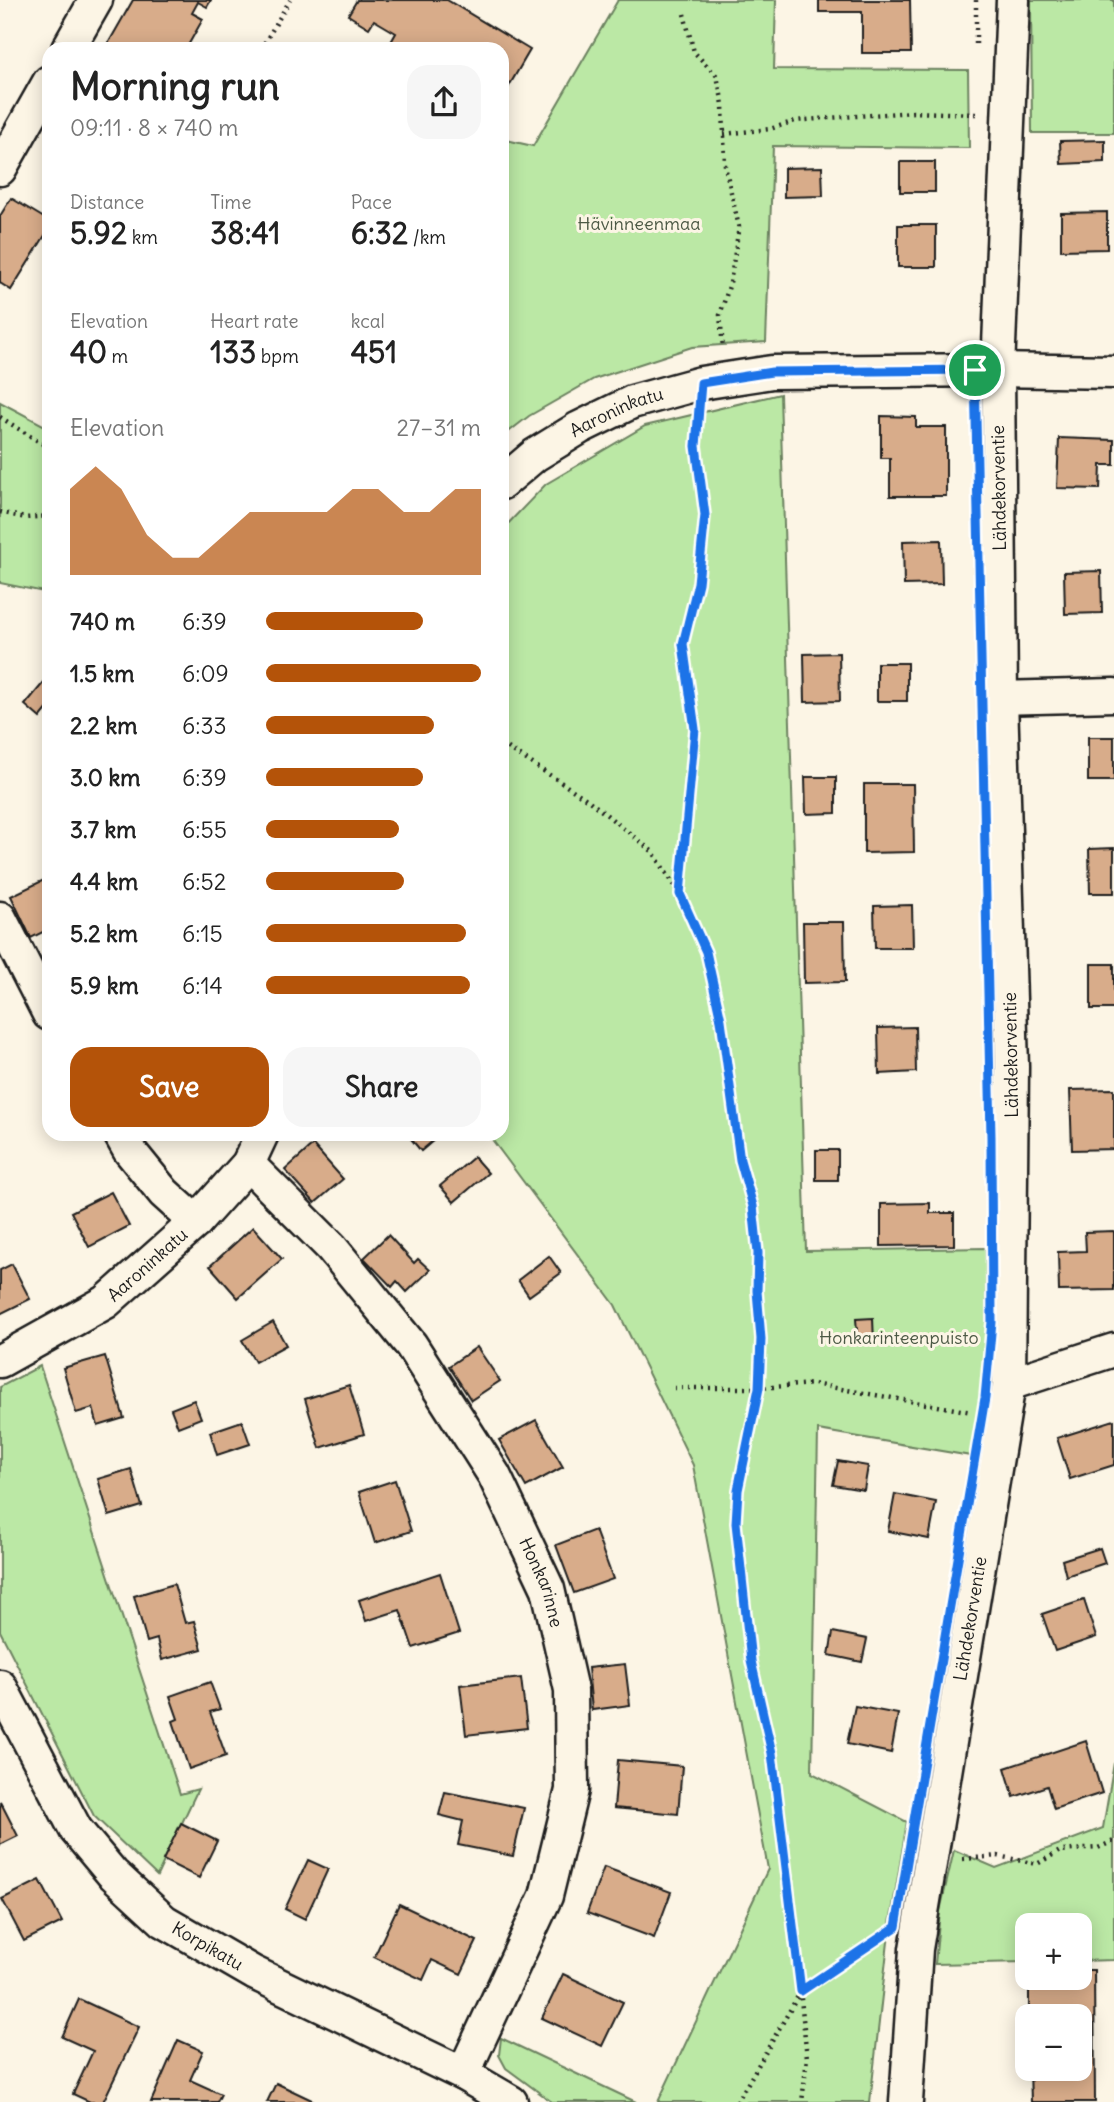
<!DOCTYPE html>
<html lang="en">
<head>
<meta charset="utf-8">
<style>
	body { margin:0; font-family:Delius,sans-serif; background:#f6f6f6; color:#222; height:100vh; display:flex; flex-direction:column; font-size:26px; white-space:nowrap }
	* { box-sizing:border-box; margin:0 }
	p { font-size:23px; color:#767676 }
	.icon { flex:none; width:38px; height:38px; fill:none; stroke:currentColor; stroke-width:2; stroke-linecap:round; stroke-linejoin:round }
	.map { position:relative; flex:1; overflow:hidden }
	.sheet { position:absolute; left:42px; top:42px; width:467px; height:1099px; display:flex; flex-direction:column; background:#fff; border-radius:21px; box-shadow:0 4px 18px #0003 }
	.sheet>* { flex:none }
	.tools { position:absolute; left:1015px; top:1913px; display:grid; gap:14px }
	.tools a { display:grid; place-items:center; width:77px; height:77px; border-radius:14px; background:#fff; box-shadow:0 4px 18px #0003; font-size:35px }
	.pin { position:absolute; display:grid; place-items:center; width:60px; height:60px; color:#fff; margin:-30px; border:4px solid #fff; border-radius:50%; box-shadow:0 2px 7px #0007 }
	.round { display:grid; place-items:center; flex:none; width:74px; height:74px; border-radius:21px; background:#f6f6f6 }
	.summary { display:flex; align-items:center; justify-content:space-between; height:119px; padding:0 28px }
	h1 { font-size:38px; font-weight:700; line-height:52px }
	.stats { display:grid; grid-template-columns:repeat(3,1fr); gap:10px; height:119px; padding:7px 28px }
	.stats div { display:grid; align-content:center }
	.stats b { font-size:30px; font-weight:700 }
	.stats small { font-size:19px; font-weight:400 }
	.stats p { font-size:19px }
	.chart { height:196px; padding:14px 28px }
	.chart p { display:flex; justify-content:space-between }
	.chart svg { width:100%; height:126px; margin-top:7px; fill:#b45309; opacity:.7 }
	.cta { display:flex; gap:14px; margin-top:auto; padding:14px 28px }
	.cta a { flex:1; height:80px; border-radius:21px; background:#b45309; color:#fff; font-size:28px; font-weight:700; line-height:80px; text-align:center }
	.cta a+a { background:#f6f6f6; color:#222 }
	ul { padding:0 28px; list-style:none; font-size:23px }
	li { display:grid; grid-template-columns:112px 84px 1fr; align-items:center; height:52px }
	li i { height:18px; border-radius:9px; background:#b45309 }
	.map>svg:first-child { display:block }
</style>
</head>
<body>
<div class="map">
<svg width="1114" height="2102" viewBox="0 0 1114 2102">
	<rect width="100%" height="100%" fill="#fcf5e5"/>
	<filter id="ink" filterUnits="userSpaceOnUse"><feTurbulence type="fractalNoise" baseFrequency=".0143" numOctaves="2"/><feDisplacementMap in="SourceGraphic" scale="14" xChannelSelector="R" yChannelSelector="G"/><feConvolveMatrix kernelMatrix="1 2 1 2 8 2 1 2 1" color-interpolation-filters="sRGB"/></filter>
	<g filter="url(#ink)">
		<!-- green -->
		<g fill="#bbe8a5" stroke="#6c8260" stroke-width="2">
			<polygon points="618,0 776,0 774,69 968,70 969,148 773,146 766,342 692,347 594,379 529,416 502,437 502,139 533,146"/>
			<polygon points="1031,0 1114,0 1114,133 1032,133"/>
			<polygon points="780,394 806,1251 986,1248 987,1329 983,1414 971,1456 818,1430 812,1773 907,1822 890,1924 870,2102 658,2102 768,1869 693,1465 615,1305 488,1134 502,1134 502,530 546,484 645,426"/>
			<polygon points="0,402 49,428 49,593 0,583"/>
			<polygon points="40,1366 180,1794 198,1789 157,1876 94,1816 0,1631 0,1387"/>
			<polygon points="1114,1763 1114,1960 1080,1961 1080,1925 1027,1925 1027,1962 935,1964 940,1911 954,1850 996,1868 1103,1828"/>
			<polygon points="501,2038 636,2102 552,2102 506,2068 499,2055"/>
		</g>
		<!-- building -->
		<g fill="#d8ac8a" stroke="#1c1c1c" stroke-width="2">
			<polygon points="133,0 211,0 207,7 198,2 192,13 203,19 186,49 105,49"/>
			<polygon points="357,0 447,0 530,50 502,98 502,49 402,49 391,42 396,33 374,20 369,28 348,15"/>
			<polygon points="819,0 910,0 911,53 862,53 862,12 819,12"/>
			<polygon points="1105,140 1105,162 1061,164 1060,141"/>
			<rect x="900" y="162" width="35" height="30"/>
			<polygon points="822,167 823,196 784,197 784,168"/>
			<polygon points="11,198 49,221 49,229 11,290 0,283 0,216"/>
			<polygon points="1107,212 1107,249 1061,250 1061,213"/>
			<rect x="898" y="225" width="38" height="42"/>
			<polygon points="881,416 916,417 916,427 946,427 946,496 890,496 890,458 881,458"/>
			<polygon points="1059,438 1114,440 1114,465 1101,465 1100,489 1057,488"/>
			<polygon points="941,540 942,584 904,585 903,541"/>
			<polygon points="1101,571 1102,613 1065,614 1064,572"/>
			<polygon points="839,653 840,701 805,702 804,654"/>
			<rect x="877" y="663" width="30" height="38"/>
			<polygon points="49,676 49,707 40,718 25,705"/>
			<rect x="1088" y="737" width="26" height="44"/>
			<polygon points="805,777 836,777 836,813 806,814"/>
			<polygon points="864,784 913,784 914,852 864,853"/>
			<polygon points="1114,848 1114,893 1090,893 1089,849"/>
			<polygon points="48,878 49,929 31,938 11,896"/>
			<polygon points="912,905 913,948 875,948 874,906"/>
			<polygon points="803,922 844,922 845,982 804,983"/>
			<rect x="1091" y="964" width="23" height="45"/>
			<polygon points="915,1027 916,1072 879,1074 878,1028"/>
			<polygon points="1114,1089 1114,1149 1072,1150 1070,1090"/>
			<polygon points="407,1134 441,1134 421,1151"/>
			<polygon points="313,1145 343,1179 315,1203 285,1170"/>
			<rect x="816" y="1150" width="22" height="30"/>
			<polygon points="474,1157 488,1173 454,1202 440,1186"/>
			<polygon points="111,1192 129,1226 89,1247 71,1212"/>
			<polygon points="930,1203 930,1213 954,1213 954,1245 881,1246 881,1204"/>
			<polygon points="253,1227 282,1259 238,1298 210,1266"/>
			<polygon points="1114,1231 1114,1290 1059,1291 1058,1252 1086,1251 1085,1232"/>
			<polygon points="388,1235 414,1263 418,1259 430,1270 407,1292 397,1281 392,1287 364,1258"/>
			<polygon points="549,1256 561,1273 529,1296 518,1280"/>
			<polygon points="12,1264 30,1299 0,1314 0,1270"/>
			<polygon points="873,1318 874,1343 858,1344 856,1319"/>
			<polygon points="273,1322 286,1345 255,1362 242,1340"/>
			<polygon points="477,1347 500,1381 471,1400 449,1366"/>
			<polygon points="105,1356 124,1418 98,1426 93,1408 76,1413 63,1368"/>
			<polygon points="349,1385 364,1434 320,1448 305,1399"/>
			<polygon points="194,1400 201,1418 178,1427 171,1409"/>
			<polygon points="536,1420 563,1467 526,1487 499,1440"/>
			<polygon points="1114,1420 1114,1465 1070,1479 1057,1438"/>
			<polygon points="242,1421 250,1444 217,1455 210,1432"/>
			<polygon points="838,1461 868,1466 864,1490 833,1485"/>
			<polygon points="131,1469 142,1506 109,1516 98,1479"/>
			<polygon points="395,1480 411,1531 375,1543 359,1492"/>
			<polygon points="895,1494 936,1502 929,1539 888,1531"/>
			<polygon points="595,1530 613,1579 574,1593 556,1545"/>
			<polygon points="1100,1548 1105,1563 1066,1576 1062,1560"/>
			<polygon points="440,1573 459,1633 413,1648 400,1610 366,1621 359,1600"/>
			<polygon points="174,1584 185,1623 194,1621 202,1649 162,1660 157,1639 147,1642 134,1596"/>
			<polygon points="1084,1600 1096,1637 1055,1651 1042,1614"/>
			<polygon points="833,1632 867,1639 862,1662 829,1655"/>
			<polygon points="625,1664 630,1705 592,1710 588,1668"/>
			<polygon points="521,1678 527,1728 466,1735 460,1685"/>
			<polygon points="210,1682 220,1709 210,1712 226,1756 189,1769 173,1721 178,1719 170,1696"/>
			<polygon points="855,1706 898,1714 891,1753 847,1744"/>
			<polygon points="1086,1741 1102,1793 1054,1809 1047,1786 1014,1797 1005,1768"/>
			<polygon points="618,1760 682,1766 678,1814 614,1808"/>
			<polygon points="445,1792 524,1808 513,1856 458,1845 463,1821 439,1815"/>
			<polygon points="0,1801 18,1836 0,1845"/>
			<polygon points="181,1823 217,1841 199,1878 163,1860"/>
			<polygon points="308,1860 328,1869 305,1919 285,1909"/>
			<polygon points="604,1867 671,1892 654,1938 587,1913"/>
			<polygon points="40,1880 62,1922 24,1941 2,1899"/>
			<polygon points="399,1904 477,1941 461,1974 432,1960 423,1980 374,1957"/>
			<polygon points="1080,1970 1094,1970 1095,2102 1031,2102 1030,2068 1080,2068 1080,2016 1029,2016 1029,1978 1080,1978"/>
			<polygon points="563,1974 623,2002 602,2046 542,2018"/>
			<polygon points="79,1999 139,2027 103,2102 90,2102 73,2094 93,2051 62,2037"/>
			<polygon points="178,2040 203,2051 190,2080 221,2094 217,2102 151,2102"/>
			<polygon points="276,2083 316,2102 267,2102"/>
		</g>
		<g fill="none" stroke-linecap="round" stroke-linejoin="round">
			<defs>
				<g id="minor">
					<polyline points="68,49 96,0"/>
					<polyline points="0,169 49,82"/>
					<path id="s1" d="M502 483 535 455 579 428 632 402 701 383 772 372 998 370 1114 372"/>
					<polyline points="1001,698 1114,695"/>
					<polyline points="0,918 49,1014"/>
					<polyline points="120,1134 129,1150 164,1193 196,1222"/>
					<path id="s2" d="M248 1164 331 1247 411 1345 494 1475 548 1589 571 1690 572 1790 546 1896 463 2074"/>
					<path id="s3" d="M0 1361 106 1302 196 1222 248 1164 262 1134"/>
					<polyline points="1009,1384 1114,1350"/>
					<path id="s4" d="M0 1686 76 1830 112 1873 164 1921 254 1973 463 2074 511 2102"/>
					<path id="s5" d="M906 2102 916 1949 1009 1384 1012 1067 1001 698 998 370 1013 0"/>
				</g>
			</defs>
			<!-- minor casing -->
			<use href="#minor" stroke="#1c1c1c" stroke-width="37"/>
			<!-- path -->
			<g stroke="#1c1c1c" stroke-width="4.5" stroke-dasharray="2 5" stroke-linecap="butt">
				<polyline points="976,0 976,45"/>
				<polyline points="684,14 694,52 717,76 723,104 725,166 739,227 730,283 720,315 723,348"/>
				<polyline points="261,49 290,0"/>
				<polyline points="724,134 770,129 795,121 829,118 913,112 976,114"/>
				<polyline points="0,417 49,448"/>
				<polyline points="0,512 25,518 49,516"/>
				<polyline points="502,744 588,800 653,852 680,894 706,952 721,1020 740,1160 753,1206 758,1253 757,1291 761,1339 759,1388 738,1490 736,1523 739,1555 751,1661 772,1753 788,1870 807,2058 802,2102"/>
				<polyline points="680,894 695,729 683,644 698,583 705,515 697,446 699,417"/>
				<polyline points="674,1388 759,1388 813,1384 972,1412"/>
				<polyline points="963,1859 998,1856 1037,1864 1060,1851 1098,1848 1114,1841"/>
				<polyline points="737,2102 801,1991 887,1933"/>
			</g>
			<!-- minor -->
			<use href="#minor" stroke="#fcf5e5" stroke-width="32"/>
		</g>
	</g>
	<g fill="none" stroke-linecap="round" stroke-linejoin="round" filter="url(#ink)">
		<defs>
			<polygon id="route" points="975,370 991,1137 992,1322 985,1398 896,1927 801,1991 772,1753 751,1661 736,1523 738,1490 759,1388 761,1339 757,1291 758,1253 753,1206 740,1160 721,1020 706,952 680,894 695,729 683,644 698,583 705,515 696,446 701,383 772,372"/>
		</defs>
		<!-- route casing -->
		<use href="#route" stroke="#fff" stroke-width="14"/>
		<!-- route -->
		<use href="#route" stroke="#1a73e8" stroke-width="9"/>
	</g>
	<g text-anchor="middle" stroke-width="6" stroke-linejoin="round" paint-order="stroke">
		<!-- park labels -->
		<g font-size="18" fill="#4c5945" stroke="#fcf5e5">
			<text x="639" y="230">Hävinneenmaa</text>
			<text x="899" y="1344">Honkarinteenpuisto</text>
		</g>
		<!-- street labels -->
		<g font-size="18" fill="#1c1c1c" stroke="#fcf5e5">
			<text dy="6" stroke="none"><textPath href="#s1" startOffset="136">Aaroninkatu</textPath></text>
			<text transform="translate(999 488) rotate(-91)" y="6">Lähdekorventie</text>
			<text transform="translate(1011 1055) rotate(-91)" y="6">Lähdekorventie</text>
			<text dy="6" stroke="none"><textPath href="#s3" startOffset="177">Aaroninkatu</textPath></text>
			<text dy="6" stroke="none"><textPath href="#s2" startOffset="516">Honkarinne</textPath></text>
			<text dy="6" stroke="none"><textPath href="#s5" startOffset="488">Lähdekorventie</textPath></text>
			<text dy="6" stroke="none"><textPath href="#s4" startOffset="340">Korpikatu</textPath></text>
		</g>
	</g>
</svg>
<div class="tools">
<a>+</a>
<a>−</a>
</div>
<div class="pin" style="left:975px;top:370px;background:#1e9e55"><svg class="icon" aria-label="arrive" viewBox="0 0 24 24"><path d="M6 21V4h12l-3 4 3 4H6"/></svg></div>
<section class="sheet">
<div class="summary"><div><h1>Morning run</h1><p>09:11 · 8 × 740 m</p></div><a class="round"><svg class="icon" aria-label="share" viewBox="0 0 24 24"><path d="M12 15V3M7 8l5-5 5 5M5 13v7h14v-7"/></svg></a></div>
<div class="stats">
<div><p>Distance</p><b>5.92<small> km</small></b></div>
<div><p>Time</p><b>38:41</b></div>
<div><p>Pace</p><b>6:32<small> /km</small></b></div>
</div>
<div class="stats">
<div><p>Elevation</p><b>40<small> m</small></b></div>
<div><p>Heart rate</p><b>133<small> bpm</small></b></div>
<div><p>kcal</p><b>451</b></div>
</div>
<div class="chart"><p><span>Elevation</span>27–31 m</p>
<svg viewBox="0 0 160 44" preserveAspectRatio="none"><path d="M0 44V14L10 6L20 14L30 30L40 38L50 38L60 30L70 22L80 22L90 22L100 22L110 14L120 14L130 22L140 22L150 14L160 14V44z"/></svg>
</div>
<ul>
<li><b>740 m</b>6:39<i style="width:73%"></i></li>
<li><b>1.5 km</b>6:09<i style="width:100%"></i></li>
<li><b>2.2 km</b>6:33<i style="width:78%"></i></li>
<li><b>3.0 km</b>6:39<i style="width:73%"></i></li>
<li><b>3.7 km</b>6:55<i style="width:62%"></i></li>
<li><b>4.4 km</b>6:52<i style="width:64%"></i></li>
<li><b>5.2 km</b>6:15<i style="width:93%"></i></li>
<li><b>5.9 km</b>6:14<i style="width:95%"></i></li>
</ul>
<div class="cta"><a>Save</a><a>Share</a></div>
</section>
</div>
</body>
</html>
